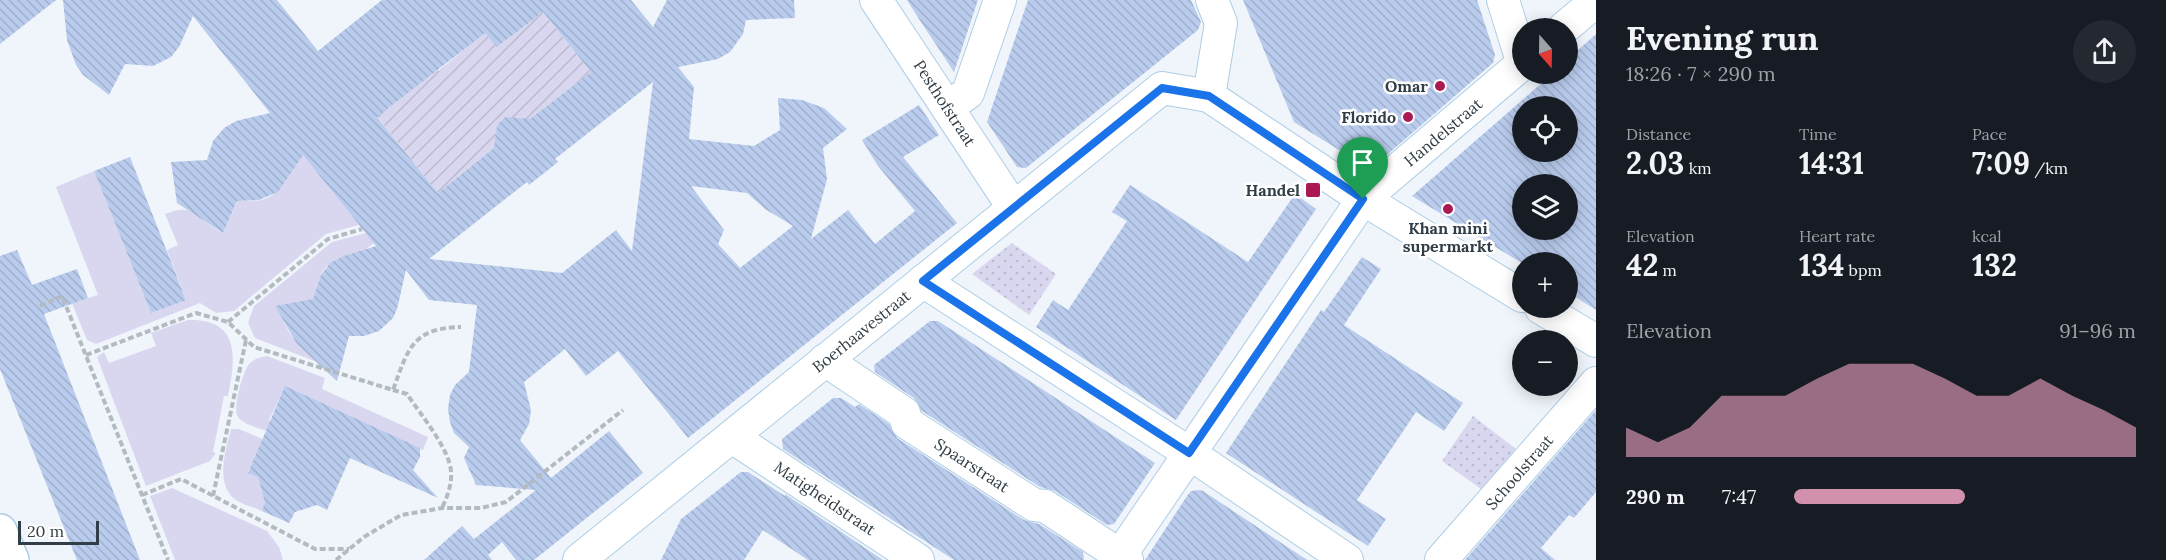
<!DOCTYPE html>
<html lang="en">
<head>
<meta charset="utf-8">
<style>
	body { margin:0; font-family:Lora,serif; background:#242831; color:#f1f3f6; height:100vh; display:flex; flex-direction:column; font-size:22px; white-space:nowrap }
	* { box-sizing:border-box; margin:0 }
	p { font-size:20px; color:#9ea1a6 }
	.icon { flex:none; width:33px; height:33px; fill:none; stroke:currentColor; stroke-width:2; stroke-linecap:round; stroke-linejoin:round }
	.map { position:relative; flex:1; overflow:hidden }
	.drawer { display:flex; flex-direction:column; background:#171b24; width:570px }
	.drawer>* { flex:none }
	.needle { width:39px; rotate:160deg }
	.tools { position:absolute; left:1512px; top:18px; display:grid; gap:12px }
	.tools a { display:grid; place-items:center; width:66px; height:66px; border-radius:50%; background:#171b24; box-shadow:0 3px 15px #0003; font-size:30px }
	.scale { position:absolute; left:18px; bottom:15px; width:81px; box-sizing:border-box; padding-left:6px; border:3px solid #313e47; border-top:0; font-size:16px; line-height:21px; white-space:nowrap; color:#313e47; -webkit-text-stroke:4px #fff; paint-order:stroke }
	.pin { position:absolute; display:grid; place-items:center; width:51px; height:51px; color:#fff; margin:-62px -26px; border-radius:50% 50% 50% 0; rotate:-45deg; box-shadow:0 0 6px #0007 }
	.pin .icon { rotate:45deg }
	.round { display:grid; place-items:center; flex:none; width:63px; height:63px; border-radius:32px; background:#242831 }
	.overview { display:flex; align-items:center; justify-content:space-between; height:102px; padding:0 30px }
	h1 { font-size:33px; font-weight:800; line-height:45px }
	.figures { display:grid; grid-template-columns:repeat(3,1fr); gap:9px; height:102px; padding:6px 30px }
	.figures div { display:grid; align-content:center }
	.figures b { font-size:30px; font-weight:800 }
	.figures small { font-size:16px; font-weight:400 }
	.figures p { font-size:16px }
	.chart { height:168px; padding:12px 30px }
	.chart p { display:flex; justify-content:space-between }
	.chart svg { width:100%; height:108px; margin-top:6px; fill:#d191ac; opacity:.7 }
	ul { padding:0 30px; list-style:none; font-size:20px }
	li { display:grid; grid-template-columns:96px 72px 1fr; align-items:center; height:45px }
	li i { height:15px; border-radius:8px; background:#d191ac }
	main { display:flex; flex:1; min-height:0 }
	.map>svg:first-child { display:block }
</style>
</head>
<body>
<main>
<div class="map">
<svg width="1596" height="560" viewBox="0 0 1596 560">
	<defs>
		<pattern id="park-dots" width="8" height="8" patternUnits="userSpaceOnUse" patternTransform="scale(1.5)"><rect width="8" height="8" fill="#d9d7f0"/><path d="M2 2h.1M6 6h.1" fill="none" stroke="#bbbacf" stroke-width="1.8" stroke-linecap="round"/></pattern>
		<pattern id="garden-furrows" width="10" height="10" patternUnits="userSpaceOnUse" patternTransform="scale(1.5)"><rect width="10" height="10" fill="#d9d7f0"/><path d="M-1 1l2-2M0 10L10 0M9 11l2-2" fill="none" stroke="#bbbacf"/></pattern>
		<pattern id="building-back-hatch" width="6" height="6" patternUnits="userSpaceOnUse" patternTransform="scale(1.5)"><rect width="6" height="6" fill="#baccee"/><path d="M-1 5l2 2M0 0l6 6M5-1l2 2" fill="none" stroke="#a0b0cd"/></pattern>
	</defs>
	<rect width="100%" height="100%" fill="#eff5fa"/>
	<!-- grass -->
	<g fill="#d9d7f0">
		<path d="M300 151 359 225 326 234 234 311 216 313 200 303 96 344 87 340 72 303 98 295 56 187 94 171 151 313 186 299 167 250 178 245 165 214C196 201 197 220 223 233L238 200C278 207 286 182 300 151Z"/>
		<path d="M366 233 374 243C346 268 317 245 317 304L278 306C287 338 307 358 340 371L255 338 248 323 254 306 332 242Z"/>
		<path d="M188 320C241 318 236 360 228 396H224L213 452 216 453 210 461 146 486 97 357 104 352 109 363 156 346 151 333Z"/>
		<path d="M267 356 325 378 322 389 428 437 423 450 285 387 269 420 281 426 277 434C266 430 245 426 238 417 232 409 243 370 250 363 254 359 260 357 267 356Z"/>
		<path d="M231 429H239L272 443 259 450 248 472 260 478 261 489 269 492 262 511C254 507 243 505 236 500 214 485 226 449 231 429Z"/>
		<polygon points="172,488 267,531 279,547 283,560 175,560 150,496"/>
	</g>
	<!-- park -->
	<g fill="url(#park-dots)">
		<polygon points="1012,243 1056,274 1029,315 972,274"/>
		<polygon points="1473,416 1516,449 1481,489 1442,461"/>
	</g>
	<!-- garden -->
	<polygon fill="url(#garden-furrows)" points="543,12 591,72 523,125 505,117 497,125 496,136 501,143 438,193 364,100 387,109 437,70 439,71 484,32 497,47"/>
	<!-- building -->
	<g fill="url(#building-back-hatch)" fill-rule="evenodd">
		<polygon points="0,0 56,0 0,44"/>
		<path d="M63 0H277L318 51 382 0H631L653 27 667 0H794L795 18 746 20 743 34 730 52 718 59 678 67 694 87 689 139 754 146 780 130 778 98 802 100 824 108 847 129 823 148 827 179 811 239 848 210 875 244 915 211 878 166 862 140 919 105 939 135 903 157 957 223 688 438 618 351 586 376 565 349 524 382 531 410 529 424 520 440 551 478 609 431 643 473 534 560H516L502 542 488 555 492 560H424L462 526 474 539 536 490 476 485 464 458 469 447 454 433 450 422 448 409 450 395 455 385 469 372 477 305 429 300 406 270 397 309 393 318 379 331 364 336H349L337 381 297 344 275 306 313 299 321 275 330 263 344 256 376 246 303 155 278 192 259 200 237 201 223 233 177 203 171 162 207 160 213 141 224 128 236 121 270 113 193 16 179 47 171 57 153 66 125 64 109 95 83 75 76 65 67 40ZM543 12 591 72 530 119 505 117 497 125 494 148 438 193 377 117 485 33 497 47ZM653 82 632 251 616 230 562 273 429 259 527 182 529 185 558 162 555 159ZM691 186 747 193 765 209 793 226 740 268 718 244 724 230Z"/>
		<polygon points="907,0 978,0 954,72 919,19"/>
		<polygon points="1028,0 1191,0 1201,22 1198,30 1026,168 1017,167 987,122"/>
		<polygon points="1243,0 1477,0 1495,55 1493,63 1374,166 1365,166 1294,122"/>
		<path d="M1596 34V310L1568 292V262H1520L1412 196 1552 74H1568V59ZM1522 106H1568V152H1522ZM1522 184H1568V230H1522Z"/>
		<polygon points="130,157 186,300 151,313 94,171"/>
		<polygon points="1130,185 1248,262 1295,194 1316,209 1176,420 1036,327 1053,300 1068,310 1127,221 1112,212"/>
		<polygon points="17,250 32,285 77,269 88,298 44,314 140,560 77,560 0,369 0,256"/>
		<polygon points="1362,257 1381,269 1344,325 1463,403 1444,431 1416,412 1357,500 1386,519 1368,546 1226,453 1321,310 1324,312"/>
		<polygon points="930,321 938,321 1155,463 1114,524 1107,525 1055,491 1040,487 922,411 914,398 875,372 874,365"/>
		<polygon points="285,386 420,448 420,457 413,470 438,498 350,458 327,510 317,505 295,512 289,523 262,511 265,502 258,477 248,473"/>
		<polygon points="833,398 841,398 855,407 859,404 889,424 897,438 1024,520 1039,524 1083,552 1084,560 954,560 783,449 782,439"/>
		<polygon points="1596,410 1596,492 1574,518 1569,515 1541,548 1555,560 1465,560"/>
		<polygon points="741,472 748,472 785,496 785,494 883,560 808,560 763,530 744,560 661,560 681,519"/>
		<polygon points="1199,490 1203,491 1307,560 1145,560 1187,496 1191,491"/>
	</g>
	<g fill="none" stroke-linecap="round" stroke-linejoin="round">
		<defs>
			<g id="street">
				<polyline points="876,0 1013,207"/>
				<polyline points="1503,0 1522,61"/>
				<polyline points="1564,28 1596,1"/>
				<polyline points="1209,96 1221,23 1212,0"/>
				<polyline points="948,107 968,93 1000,0"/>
				<polyline points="923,281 1189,453 1347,560"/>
				<polyline points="1541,308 1596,341"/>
				<polyline points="825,360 904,413 907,423 1034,505 1045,506 1127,560"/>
				<polyline points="732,437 918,560"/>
				<polyline points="579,560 1162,88 1209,96 1363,199 1522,296"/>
				<polyline points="1117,560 1363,199 1522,64"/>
				<polyline points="1441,560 1596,383"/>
			</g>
			<polyline id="secondary" points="0,531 12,560"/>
		</defs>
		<!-- street casing -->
		<use href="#street" stroke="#aecee5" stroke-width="34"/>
		<!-- secondary casing -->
		<use href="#secondary" stroke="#aecee5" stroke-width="36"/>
		<!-- path -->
		<g stroke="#b3bbc1" stroke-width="4" stroke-dasharray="6 3" stroke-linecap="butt">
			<polyline points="40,306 62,296 168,560"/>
			<polyline points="228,322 328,239 362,229"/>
			<path d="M86 355 196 313 228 322 254 347 393 390C408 349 412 328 461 327"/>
			<path d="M393 390 407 394C420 414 450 449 451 472 452 485 447 497 442 508"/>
			<polyline points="142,495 181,479 315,549 349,549"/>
			<polyline points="213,496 246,340"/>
			<polyline points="336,560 364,537 401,515 442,508 481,508 506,502 623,410"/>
		</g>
		<!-- street -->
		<use href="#street" stroke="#fff" stroke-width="32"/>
		<!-- secondary -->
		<use href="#secondary" stroke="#fff" stroke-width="33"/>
	</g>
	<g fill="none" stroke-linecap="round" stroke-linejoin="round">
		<defs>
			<polygon id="route" points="1162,88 1209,96 1363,199 1189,453 923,281"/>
		</defs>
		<!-- route casing -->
		<use href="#route" stroke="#fff" stroke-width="12"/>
		<!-- route -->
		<use href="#route" stroke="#1a73e8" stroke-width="8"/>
	</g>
	<!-- markers -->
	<g fill="#aa1951" stroke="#fff" stroke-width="2">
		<circle cx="1440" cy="86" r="6"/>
		<circle cx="1408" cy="117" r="6"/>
		<rect x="1305" y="182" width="16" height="16" rx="3"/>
		<circle cx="1448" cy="209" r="6"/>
	</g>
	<g text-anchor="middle" stroke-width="5" stroke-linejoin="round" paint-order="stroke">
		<!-- poi labels -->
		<g font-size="16" font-weight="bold" fill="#313e47" stroke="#fff" text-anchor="end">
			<text x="1428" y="92">Omar</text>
			<text x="1396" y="123">Florido</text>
			<text x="1300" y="196">Handel</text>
			<text x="1448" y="234" text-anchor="middle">Khan mini<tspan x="1448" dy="18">supermarkt</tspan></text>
		</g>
		<!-- street labels -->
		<g font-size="16" fill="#313e47" stroke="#fff">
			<text transform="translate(945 103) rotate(57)" y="6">Pesthofstraat</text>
			<text transform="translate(1443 132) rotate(-40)" y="6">Handelstraat</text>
			<text transform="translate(861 331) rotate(-39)" y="6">Boerhaavestraat</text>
			<text transform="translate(972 465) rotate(33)" y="6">Spaarstraat</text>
			<text transform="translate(1519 472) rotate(-49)" y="6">Schoolstraat</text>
			<text transform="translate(825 498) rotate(34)" y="6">Matigheidstraat</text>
		</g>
	</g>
</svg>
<div class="tools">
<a><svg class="needle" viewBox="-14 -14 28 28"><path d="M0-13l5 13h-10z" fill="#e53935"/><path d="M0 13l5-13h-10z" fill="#9ea1a6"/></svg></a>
<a><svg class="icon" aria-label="locate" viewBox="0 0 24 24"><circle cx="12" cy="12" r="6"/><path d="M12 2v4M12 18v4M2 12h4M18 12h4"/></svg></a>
<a><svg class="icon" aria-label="layers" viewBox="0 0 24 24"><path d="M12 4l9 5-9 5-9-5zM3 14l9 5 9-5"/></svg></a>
<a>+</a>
<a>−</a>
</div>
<div class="scale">20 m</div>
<div class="pin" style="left:1363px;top:199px;background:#1e9e55"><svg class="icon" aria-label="arrive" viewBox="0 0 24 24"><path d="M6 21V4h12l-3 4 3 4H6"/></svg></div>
</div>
<section class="drawer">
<div class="overview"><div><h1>Evening run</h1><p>18:26 · 7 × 290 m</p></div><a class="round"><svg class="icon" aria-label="share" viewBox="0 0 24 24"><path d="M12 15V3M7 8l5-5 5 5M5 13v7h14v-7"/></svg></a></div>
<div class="figures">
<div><p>Distance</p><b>2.03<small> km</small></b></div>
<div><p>Time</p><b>14:31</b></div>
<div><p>Pace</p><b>7:09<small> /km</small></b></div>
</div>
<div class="figures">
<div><p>Elevation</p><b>42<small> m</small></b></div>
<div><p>Heart rate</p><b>134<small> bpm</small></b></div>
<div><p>kcal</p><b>132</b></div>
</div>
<div class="chart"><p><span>Elevation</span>91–96 m</p>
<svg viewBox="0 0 160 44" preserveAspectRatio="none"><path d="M0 44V32L10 38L20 32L30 19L40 19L50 19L60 12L70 6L80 6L90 6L100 12L110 19L120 19L130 12L140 19L150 25L160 32V44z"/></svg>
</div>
<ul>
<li><b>290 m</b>7:47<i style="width:50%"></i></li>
</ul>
</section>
</main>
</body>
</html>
